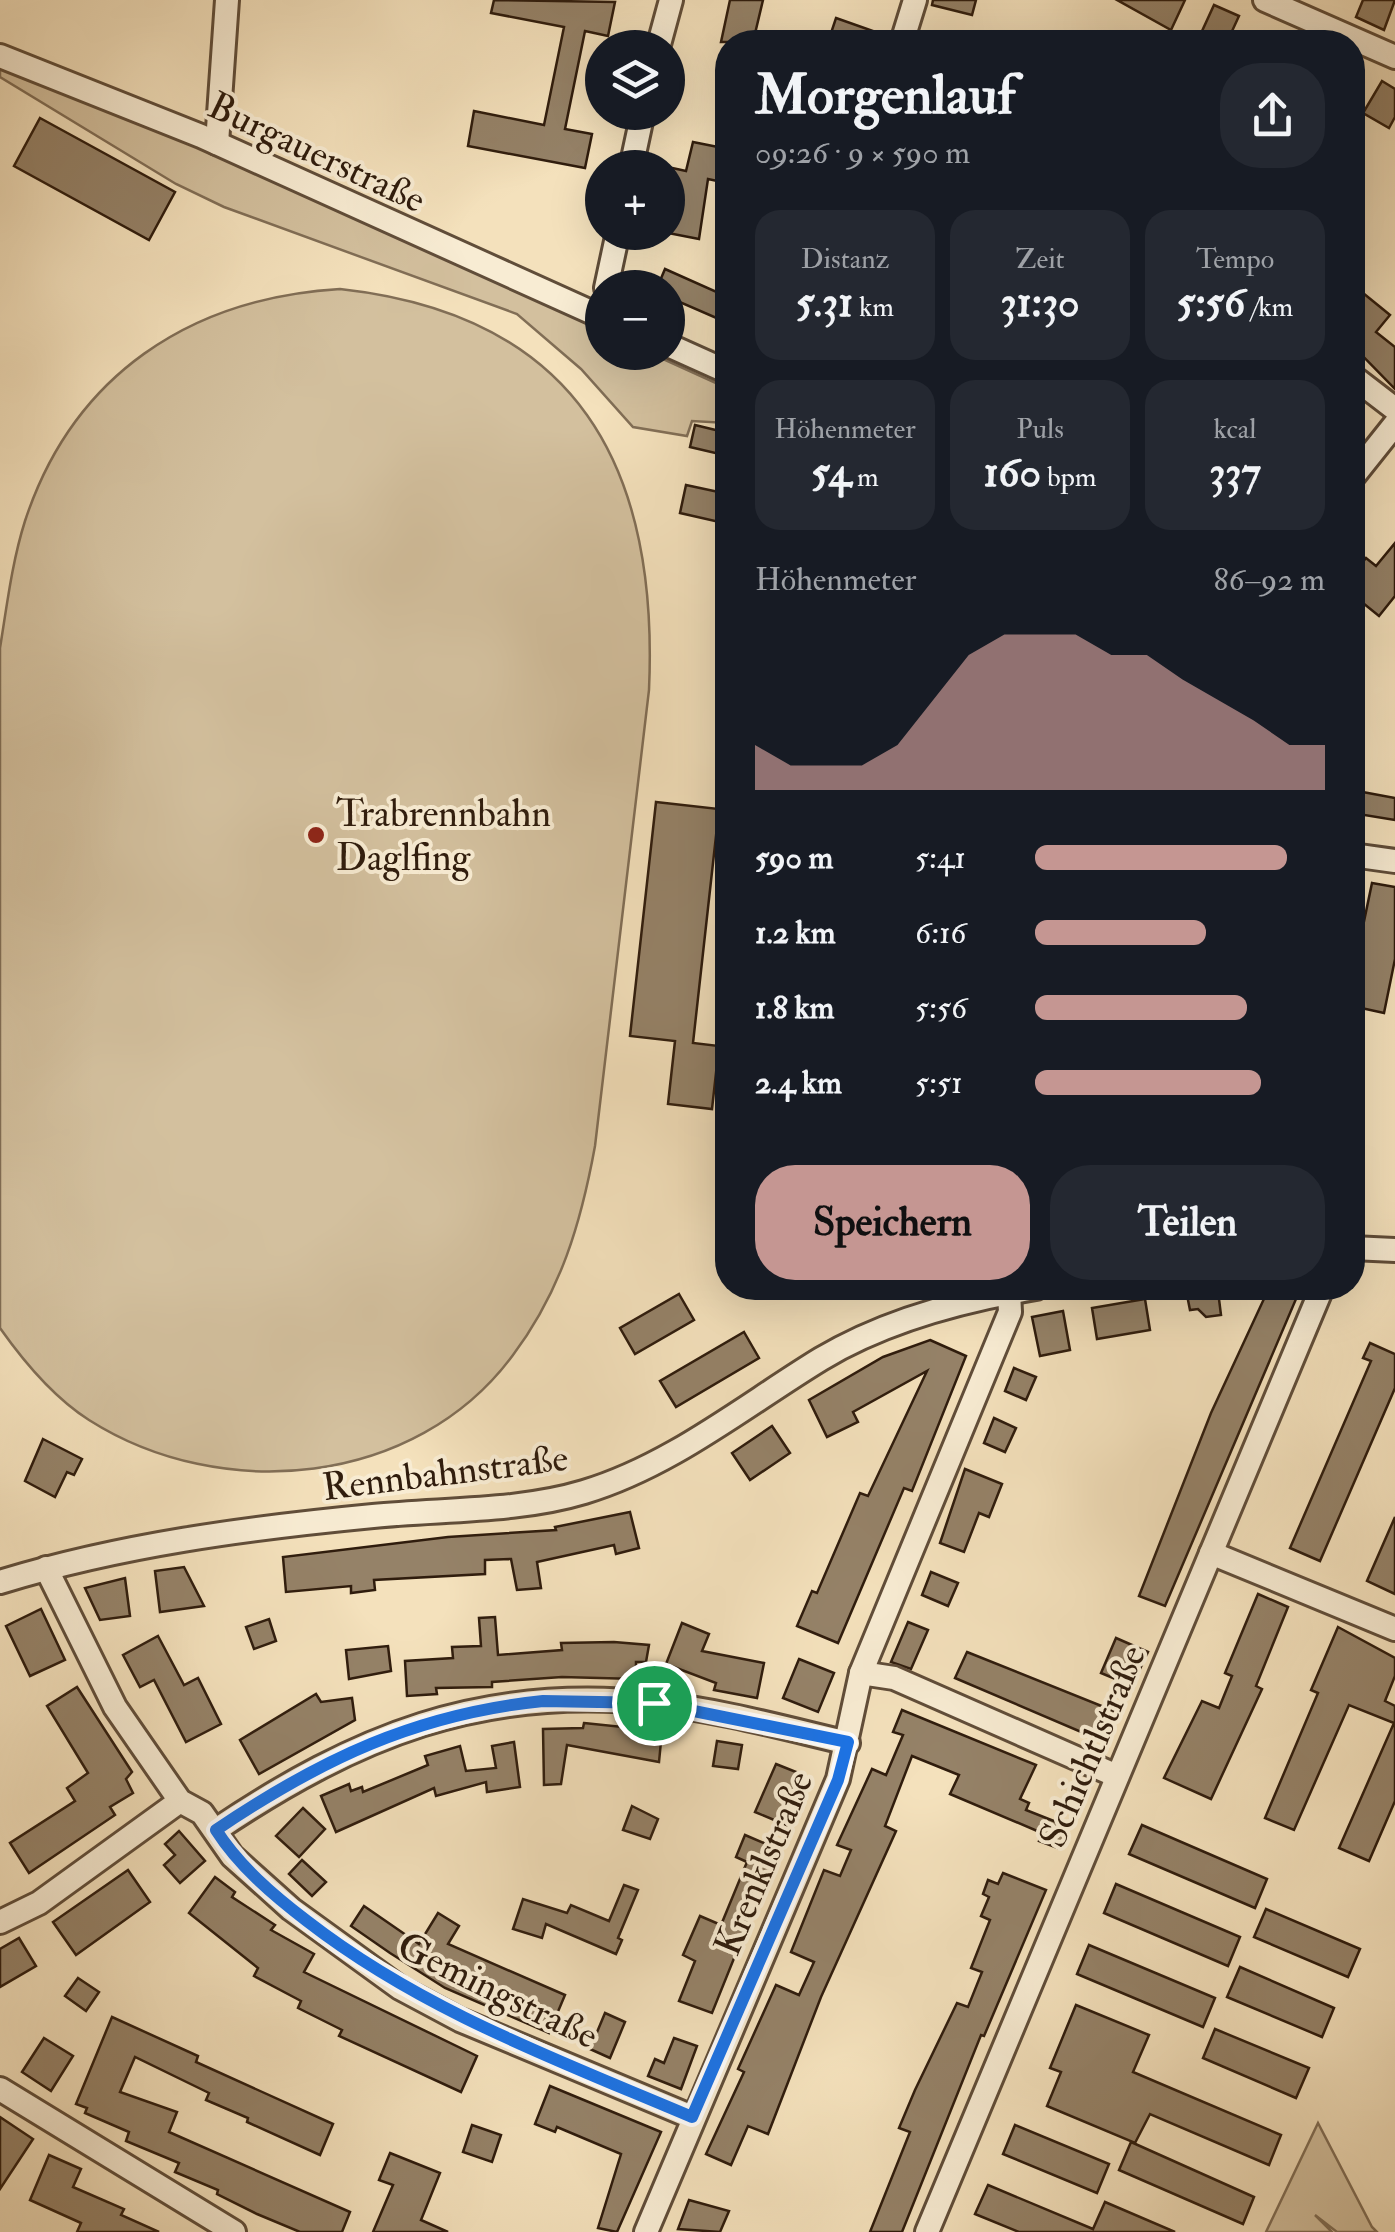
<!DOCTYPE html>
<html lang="de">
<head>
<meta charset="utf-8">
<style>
	body { margin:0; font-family:"IM FELL Double Pica",serif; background:#242831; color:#f1f3f6; height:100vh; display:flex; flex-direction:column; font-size:38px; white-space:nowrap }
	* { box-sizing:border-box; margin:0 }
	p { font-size:32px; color:#9ea1a6 }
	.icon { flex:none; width:55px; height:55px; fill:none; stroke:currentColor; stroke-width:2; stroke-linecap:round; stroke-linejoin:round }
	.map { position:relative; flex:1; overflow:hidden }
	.sheet { position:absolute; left:715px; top:30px; width:650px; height:1270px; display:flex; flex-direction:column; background:#171b24; border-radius:40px; box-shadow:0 10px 40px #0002 }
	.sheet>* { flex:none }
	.buttons { position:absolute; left:585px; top:30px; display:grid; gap:20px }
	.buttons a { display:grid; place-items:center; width:100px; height:100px; border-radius:50%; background:#171b24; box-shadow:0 10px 40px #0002; font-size:50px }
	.pin { position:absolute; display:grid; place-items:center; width:85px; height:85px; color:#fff; margin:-42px; border:5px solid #fff; border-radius:50%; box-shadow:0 2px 10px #0007 }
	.round { display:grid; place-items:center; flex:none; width:105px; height:105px; border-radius:40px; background:#242831 }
	.headline { display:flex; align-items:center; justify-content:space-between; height:170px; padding:0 40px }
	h1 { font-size:55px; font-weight:700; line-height:75px }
	.stats { display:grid; grid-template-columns:repeat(3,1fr); gap:15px; height:170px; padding:10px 40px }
	.stats div { display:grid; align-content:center; border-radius:25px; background:#242831; text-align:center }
	.stats b { font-size:42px; font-weight:700 }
	.stats small { font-size:28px; font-weight:400 }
	.stats p { font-size:28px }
	.chart { height:280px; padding:20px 40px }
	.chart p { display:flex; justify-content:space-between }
	.chart svg { width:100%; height:180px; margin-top:10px; fill:#c59692; opacity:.7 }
	.primary-button { display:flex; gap:20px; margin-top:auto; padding:20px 40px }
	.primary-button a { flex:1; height:115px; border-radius:40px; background:#c59692; color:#111; font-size:40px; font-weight:700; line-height:115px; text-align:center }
	.primary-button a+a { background:#242831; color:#f1f3f6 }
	ul { padding:0 40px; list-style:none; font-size:32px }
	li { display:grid; grid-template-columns:160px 120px 1fr; align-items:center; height:75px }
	li i { height:25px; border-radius:12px; background:#c59692 }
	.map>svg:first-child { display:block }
</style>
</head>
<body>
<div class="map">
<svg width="1395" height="2232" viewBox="0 0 1395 2232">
	<rect width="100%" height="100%" fill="#f4e1bc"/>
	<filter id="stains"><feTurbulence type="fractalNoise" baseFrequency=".002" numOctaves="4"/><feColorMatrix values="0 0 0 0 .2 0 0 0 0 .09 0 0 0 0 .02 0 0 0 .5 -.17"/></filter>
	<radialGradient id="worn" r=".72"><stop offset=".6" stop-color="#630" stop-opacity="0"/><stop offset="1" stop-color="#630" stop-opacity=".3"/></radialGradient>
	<!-- green -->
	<g fill="#d3c09e" stroke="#816e56" stroke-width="2.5">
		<polygon points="0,67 179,138 602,330 602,352 650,353 727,388 727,423 692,421 687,436 633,427 581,369 517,314 224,207 176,184 0,77"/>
		<path d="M340 289C577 315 659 466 649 690L595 1146C581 1223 561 1291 513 1355 416 1487 221 1504 89 1420 53 1397 24 1362 0 1328V648C7 605 12 562 25 521 73 375 190 298 340 289Z"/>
		<polygon points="1318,2123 1372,2227 1377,2232 1337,2232 1315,2215 1332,2232 1266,2232"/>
	</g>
	<!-- building -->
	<g fill="#958268" stroke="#2f1c0d" stroke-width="2.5">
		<polygon points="494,0 615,2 608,36 585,31 565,129 592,134 585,168 468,146 474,111 544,125 564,27 491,13"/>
		<polygon points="730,0 763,0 753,42 721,42"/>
		<polygon points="933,0 976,0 972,15 932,5"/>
		<polygon points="1117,0 1185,0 1171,30"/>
		<polygon points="1363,0 1395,0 1384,30 1356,17"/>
		<polygon points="1214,5 1239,16 1227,42 1197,42"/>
		<polygon points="836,18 873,31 869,42 828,42"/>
		<polygon points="1382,81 1395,89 1395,117 1389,128 1363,113"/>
		<polygon points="40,118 175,192 149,240 14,166"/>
		<polygon points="693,142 728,149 722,182 708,179 699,239 668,233 668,167 686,171"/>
		<polygon points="665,269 728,297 728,323 668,297 668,288 657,288"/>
		<polygon points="1363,293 1390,315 1376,332 1395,347 1395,389 1352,345 1352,305"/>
		<polygon points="695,425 728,433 728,456 690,447"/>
		<polygon points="686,485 728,494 728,524 680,513"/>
		<polygon points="1395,543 1395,596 1379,616 1363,603 1352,617 1352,575 1366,558 1376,566"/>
		<polygon points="1352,790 1395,798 1395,820 1352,813"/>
		<polygon points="656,802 719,809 693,1043 719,1046 712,1109 668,1104 675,1041 630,1036"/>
		<polygon points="1372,883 1395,887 1395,959 1384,1013 1352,1006 1352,979"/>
		<polygon points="1269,1288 1296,1299 1165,1606 1139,1596 1211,1413"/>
		<polygon points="1205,1292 1206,1297 1219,1299 1221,1315 1206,1317 1198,1309 1190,1310 1187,1295"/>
		<polygon points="679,1294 694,1320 635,1354 620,1328"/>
		<polygon points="1145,1299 1150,1330 1097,1339 1092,1308"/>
		<polygon points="1063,1311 1070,1350 1040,1356 1032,1317"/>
		<polygon points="744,1332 759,1358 676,1407 660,1381"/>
		<polygon points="930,1340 966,1356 912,1491 904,1488 838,1643 797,1626 812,1591 817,1593 860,1493 868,1496 927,1371 853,1412 858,1422 827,1437 809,1400 883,1357"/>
		<polygon points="1370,1343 1395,1354 1395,1388 1320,1561 1290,1548 1371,1361 1363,1358"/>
		<polygon points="1014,1368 1036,1377 1026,1400 1005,1391"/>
		<polygon points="994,1418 1016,1428 1005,1452 984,1443"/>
		<polygon points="772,1426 790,1453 750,1480 732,1453"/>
		<polygon points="43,1439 82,1459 74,1475 67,1472 55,1497 25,1481"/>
		<polygon points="965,1469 1002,1484 989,1517 979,1513 964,1552 940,1543"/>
		<polygon points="630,1512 639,1548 616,1554 614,1545 537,1562 541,1588 517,1590 511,1559 485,1560 485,1574 374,1580 375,1590 351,1593 351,1586 286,1592 283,1557 448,1537 556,1530 555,1527"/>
		<polygon points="1395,1517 1395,1594 1367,1581"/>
		<polygon points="184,1567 204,1606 160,1612 155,1571"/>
		<polygon points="931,1572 958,1583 948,1606 922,1595"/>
		<polygon points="125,1578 130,1616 100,1620 85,1588"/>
		<polygon points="1258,1594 1288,1607 1256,1686 1262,1689 1211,1799 1164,1778 1202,1701 1219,1708 1232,1676 1225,1673"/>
		<polygon points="41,1609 65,1660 30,1676 6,1626"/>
		<polygon points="495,1617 498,1655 562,1650 561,1643 614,1642 649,1645 646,1662 636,1662 636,1679 562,1677 492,1682 492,1687 436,1688 437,1694 407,1696 405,1661 453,1658 452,1647 481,1646 479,1618"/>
		<polygon points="269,1619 276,1641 254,1649 246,1627"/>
		<polygon points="908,1622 928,1630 911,1669 891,1662"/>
		<polygon points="682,1623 709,1634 702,1651 764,1663 757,1698 714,1690 716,1683 666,1664"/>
		<polygon points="1338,1627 1395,1658 1395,1676 1385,1701 1395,1706 1395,1801 1369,1861 1339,1848 1394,1723 1349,1705 1294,1830 1265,1818 1318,1693 1311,1690"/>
		<polygon points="158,1636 184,1685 198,1678 221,1724 186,1742 154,1680 140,1687 123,1655"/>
		<polygon points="1116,1638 1148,1652 1132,1686 1101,1673"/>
		<polygon points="388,1646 391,1671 349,1679 346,1650"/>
		<polygon points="967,1652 1119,1713 1107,1743 955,1678"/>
		<polygon points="799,1659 834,1673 818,1712 783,1698"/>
		<polygon points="77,1687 132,1772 126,1779 133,1793 110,1807 115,1815 29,1873 10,1843 75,1801 67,1788 88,1773 47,1706"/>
		<polygon points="316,1694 321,1702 352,1698 355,1720 259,1774 240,1740"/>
		<polygon points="902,1710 1036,1765 1020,1799 1029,1803 1026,1810 1069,1827 1060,1849 1039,1841 1042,1833 950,1794 959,1775 912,1756 885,1826 896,1831 821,1997 768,2134 748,2126 731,2165 706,2154 744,2072 738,2069 776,1985 799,1995 814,1962 791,1952 824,1870 840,1876 851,1850 837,1845 872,1769 886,1775 903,1735 893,1732"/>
		<polygon points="584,1723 662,1731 659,1762 567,1745 561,1784 544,1785 543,1729 583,1728"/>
		<polygon points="717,1741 742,1745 738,1769 713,1766"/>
		<polygon points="514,1742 520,1787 487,1792 486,1782 436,1796 434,1788 336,1832 321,1796 349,1784 351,1791 362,1787 363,1792 428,1765 425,1756 460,1746 466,1771 496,1768 492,1746"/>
		<polygon points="776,1764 811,1778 791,1827 755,1812"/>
		<polygon points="632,1806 658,1819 650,1839 623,1830"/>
		<polygon points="303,1808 325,1829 299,1857 276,1836"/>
		<polygon points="1142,1825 1267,1879 1255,1908 1129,1854"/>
		<polygon points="179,1831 205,1861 180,1883 164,1865 175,1855 165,1844"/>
		<polygon points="745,1835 778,1849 712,2013 679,2001 695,1961 683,1955 700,1916 721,1925 747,1862 736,1857"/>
		<polygon points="302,1860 326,1882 312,1896 289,1874"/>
		<polygon points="128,1870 150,1902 76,1955 53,1922"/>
		<polygon points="1003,1873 1046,1890 984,2036 981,2035 902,2232 870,2232 910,2132 899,2128 915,2090 957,2003 968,2007 982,1972 971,1968 990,1920 981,1916 989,1897 983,1894 988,1880 998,1884"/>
		<polygon points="215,1877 235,1892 232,1897 275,1925 271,1930 314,1954 304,1972 477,2056 461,2092 339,2036 342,2030 298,2008 301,2001 254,1976 258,1968 189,1913"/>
		<polygon points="1116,1884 1240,1937 1228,1966 1104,1913"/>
		<polygon points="624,1885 638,1890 618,1938 622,1940 616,1954 546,1924 542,1938 513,1929 523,1899 567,1913 571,1905 609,1921"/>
		<polygon points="364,1906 419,1944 438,1913 459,1926 448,1944 565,1995 549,2033 445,1988 390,1953 351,1926"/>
		<polygon points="1266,1909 1360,1949 1348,1977 1254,1937"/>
		<polygon points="19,1938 36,1966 0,1987 0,1949"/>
		<polygon points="1089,1945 1215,1998 1203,2027 1077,1974"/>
		<polygon points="1240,1967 1334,2008 1322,2037 1227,1997"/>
		<polygon points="78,1978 99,1992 86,2011 65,1996"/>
		<polygon points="1076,2005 1149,2035 1133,2072 1281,2135 1269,2165 1150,2114 1135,2143 1047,2106 1061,2072 1050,2068"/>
		<polygon points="605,2013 625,2022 610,2058 590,2049"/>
		<polygon points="112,2017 198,2056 196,2062 333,2124 320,2155 247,2122 248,2118 206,2100 209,2093 135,2057 120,2092 177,2112 169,2132 350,2212 342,2232 300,2232 257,2214 217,2194 218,2190 175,2172 179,2163 126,2141 129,2132 85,2113 87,2108 76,2104"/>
		<polygon points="1215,2029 1309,2068 1296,2098 1203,2058"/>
		<polygon points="44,2038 73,2056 51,2091 22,2072"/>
		<polygon points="674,2038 697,2046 681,2089 648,2076 655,2059 664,2063"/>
		<polygon points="550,2086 661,2132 617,2232 598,2228 621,2154 557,2127 555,2132 535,2124"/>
		<polygon points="0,2117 33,2139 0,2189"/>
		<polygon points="472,2125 501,2135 492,2162 463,2152"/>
		<polygon points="1015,2125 1109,2164 1097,2193 1003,2154"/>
		<polygon points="1131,2142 1254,2197 1243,2224 1119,2170"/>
		<polygon points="390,2153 440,2173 421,2220 448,2232 373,2232 393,2185 379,2180"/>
		<polygon points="49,2155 81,2169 73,2187 124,2209 121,2215 159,2232 77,2232 81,2223 30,2200"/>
		<polygon points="988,2185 1093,2229 1105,2202 1175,2232 1019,2232 975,2214"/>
		<polygon points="689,2200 729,2211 720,2232 678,2229"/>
	</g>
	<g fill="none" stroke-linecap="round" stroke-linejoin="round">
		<defs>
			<g id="minor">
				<polyline points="1265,0 1395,57"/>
				<polyline points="902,42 915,0"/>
				<polyline points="658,48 671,0"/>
				<polyline points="0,56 201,136 602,317"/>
				<polyline points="217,143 227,0"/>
				<polyline points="631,168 643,112"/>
				<polyline points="606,288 618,232"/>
				<polyline points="668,345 728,372"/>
				<polyline points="1352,376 1395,409"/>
				<polyline points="1352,478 1395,424"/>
				<polyline points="1352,855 1395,861"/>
				<polyline points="1352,1248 1395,1250"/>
				<polyline points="1211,1553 1395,1629"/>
				<polyline points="46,1568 115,1707 180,1801 202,1813 232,1856 291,1909 400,1988 460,2020 692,2117"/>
				<path d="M0 1582C120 1545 248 1528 373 1516 441 1509 518 1512 584 1492 671 1466 744 1406 821 1359 886 1320 963 1300 1036 1288"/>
				<polyline points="861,1673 894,1678 1117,1776"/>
				<path d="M216 1830C356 1736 481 1685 653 1703 719 1710 784 1728 848 1743"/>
				<polyline points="0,1922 39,1903 180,1801"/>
				<polyline points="0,2089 234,2232"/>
				<polyline points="646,2232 838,1779 861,1673 1010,1312 1009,1292"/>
				<polyline points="927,2232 1322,1288"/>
			</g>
		</defs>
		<!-- minor casing -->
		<use href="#minor" stroke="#604d39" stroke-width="28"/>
		<!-- minor -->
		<use href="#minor" stroke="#f8ecd3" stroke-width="22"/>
	</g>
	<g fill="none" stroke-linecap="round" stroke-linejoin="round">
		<defs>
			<path id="route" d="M543 1701 654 1703 848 1742 838 1780 692 2117C558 2060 423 2011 307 1921 273 1895 239 1866 216 1830 321 1759 416 1714 543 1701Z"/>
		</defs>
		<!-- route casing -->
		<use href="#route" stroke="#fff" stroke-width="20"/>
		<!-- route -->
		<use href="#route" stroke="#1a73e8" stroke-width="12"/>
	</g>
	<!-- markers -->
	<circle fill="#8f2418" stroke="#f8ecd3" stroke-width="4" cx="316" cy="835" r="10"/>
	<g text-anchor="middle" stroke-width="8" stroke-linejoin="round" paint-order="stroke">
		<!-- street labels -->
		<g font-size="38" fill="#2f1c0d" stroke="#f8ecd3">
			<text transform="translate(317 152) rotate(25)" y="13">Burgauerstraße</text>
			<text transform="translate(445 1472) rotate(-7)" y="13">Rennbahnstraße</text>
			<text transform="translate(1092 1746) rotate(-67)" y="13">Schichtlstraße</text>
			<text transform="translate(763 1863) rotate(-67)" y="13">Krenklstraße</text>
			<text transform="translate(498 1990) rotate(26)" y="13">Gemingstraße</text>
		</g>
		<!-- poi labels -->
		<g font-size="38" fill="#2f1c0d" stroke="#f8ecd3" text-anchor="start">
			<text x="336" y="826">Trabrennbahn<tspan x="336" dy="44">Daglfing</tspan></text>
		</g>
	</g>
	<rect width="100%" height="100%" filter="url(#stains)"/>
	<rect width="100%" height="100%" fill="url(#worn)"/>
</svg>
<div class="buttons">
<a><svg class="icon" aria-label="layers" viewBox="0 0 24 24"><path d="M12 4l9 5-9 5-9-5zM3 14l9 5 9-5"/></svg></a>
<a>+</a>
<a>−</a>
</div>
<div class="pin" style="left:654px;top:1703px;background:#1e9e55"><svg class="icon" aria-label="arrive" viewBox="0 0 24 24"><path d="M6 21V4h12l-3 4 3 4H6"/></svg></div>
<section class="sheet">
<div class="headline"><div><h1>Morgenlauf</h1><p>09:26 · 9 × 590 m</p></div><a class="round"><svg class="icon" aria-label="share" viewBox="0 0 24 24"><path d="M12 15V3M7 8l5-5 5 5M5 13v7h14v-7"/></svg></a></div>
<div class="stats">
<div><p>Distanz</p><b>5.31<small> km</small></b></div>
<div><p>Zeit</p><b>31:30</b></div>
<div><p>Tempo</p><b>5:56<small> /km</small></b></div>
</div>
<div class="stats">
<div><p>Höhenmeter</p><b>54<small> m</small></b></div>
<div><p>Puls</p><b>160<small> bpm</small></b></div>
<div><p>kcal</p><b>337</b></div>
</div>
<div class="chart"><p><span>Höhenmeter</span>86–92 m</p>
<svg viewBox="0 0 160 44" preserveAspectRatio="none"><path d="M0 44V33L10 38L20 38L30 38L40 33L50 22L60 11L70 6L80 6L90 6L100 11L110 11L120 17L130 22L140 27L150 33L160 33V44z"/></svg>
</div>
<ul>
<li><b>590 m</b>5:41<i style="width:87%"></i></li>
<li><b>1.2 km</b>6:16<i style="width:59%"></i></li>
<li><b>1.8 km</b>5:56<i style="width:73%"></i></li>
<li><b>2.4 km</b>5:51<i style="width:78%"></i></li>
</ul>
<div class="primary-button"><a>Speichern</a><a>Teilen</a></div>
</section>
</div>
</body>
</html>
